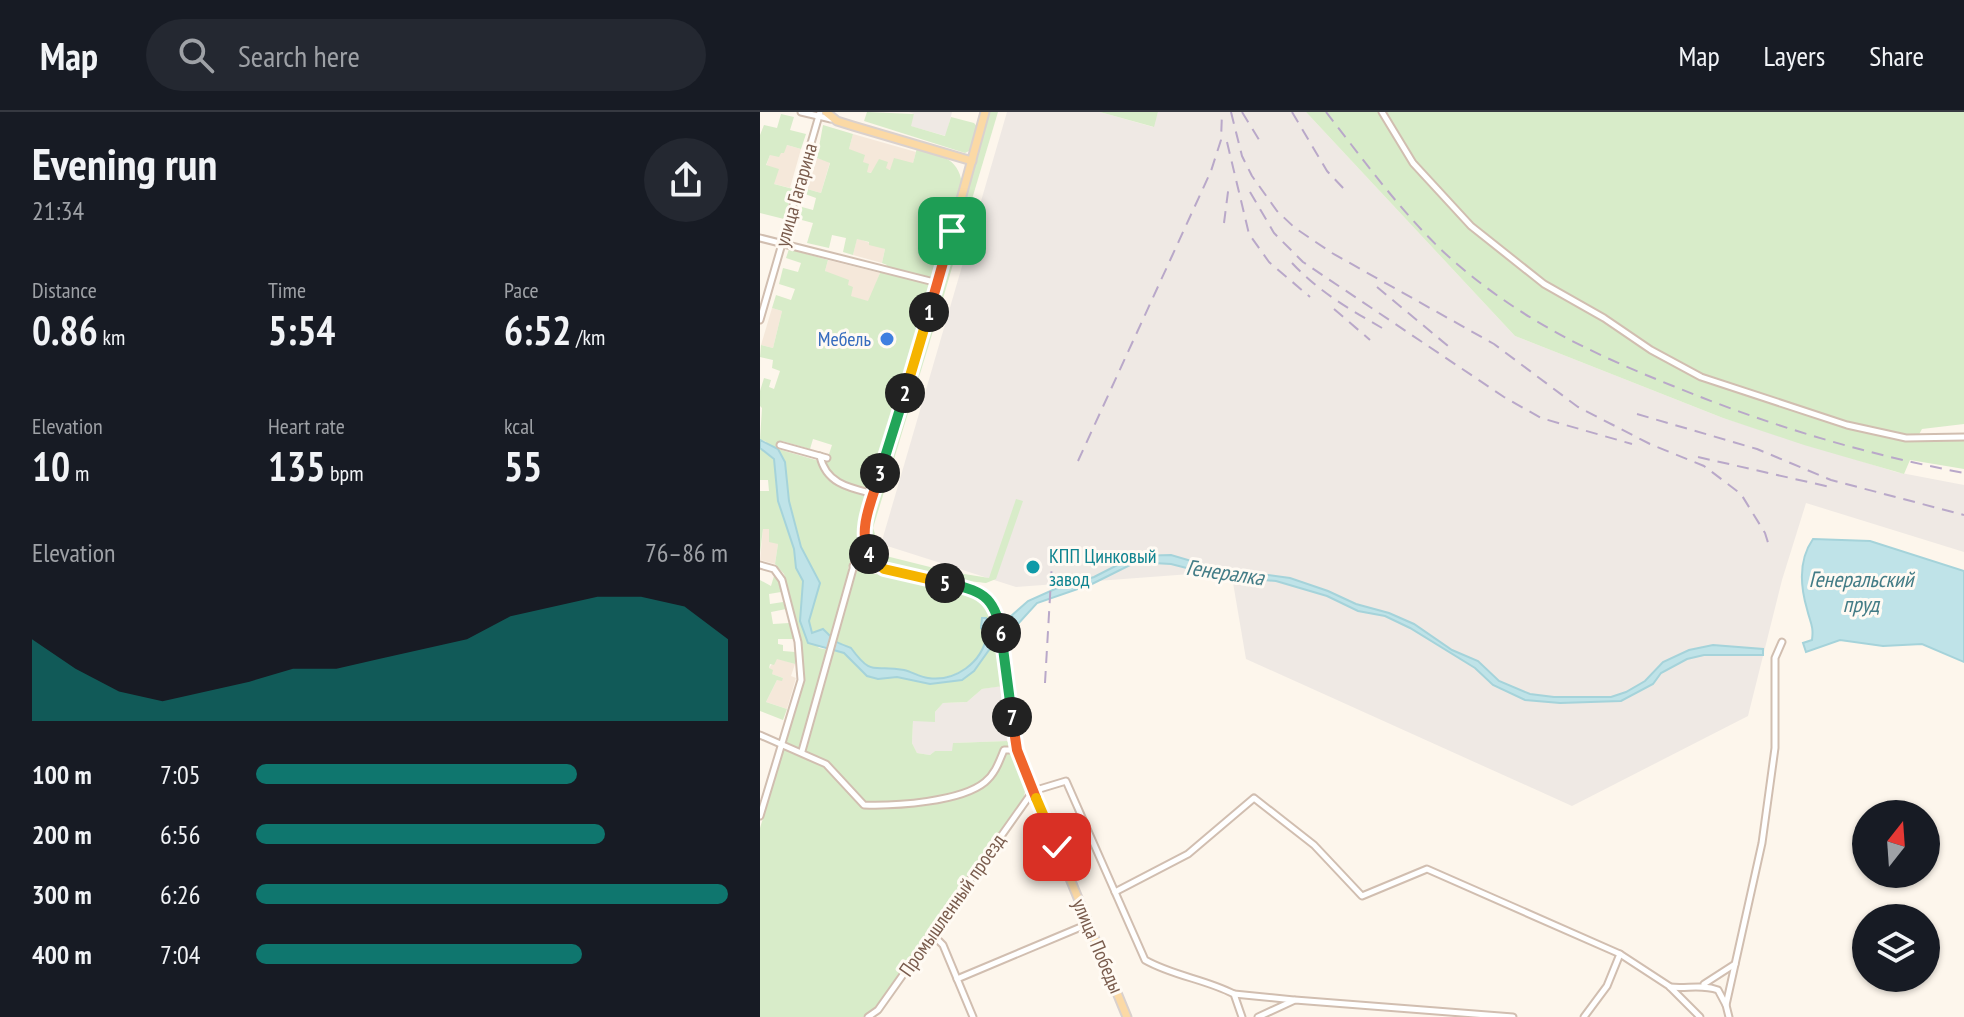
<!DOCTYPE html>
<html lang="en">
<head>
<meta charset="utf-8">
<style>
	body { margin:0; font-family:"PT Sans Narrow",sans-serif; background:#242831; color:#f1f3f6; height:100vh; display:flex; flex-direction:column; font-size:30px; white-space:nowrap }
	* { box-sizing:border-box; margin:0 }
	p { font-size:26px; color:#9ea1a6 }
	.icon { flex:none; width:44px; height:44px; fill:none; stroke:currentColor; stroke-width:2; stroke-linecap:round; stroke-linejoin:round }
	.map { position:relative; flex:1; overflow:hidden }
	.drawer { display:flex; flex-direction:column; background:#171b24; width:760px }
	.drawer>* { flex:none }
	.needle { width:52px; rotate:17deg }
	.tools { position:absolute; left:1092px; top:688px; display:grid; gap:16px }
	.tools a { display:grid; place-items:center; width:88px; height:88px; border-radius:50%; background:#171b24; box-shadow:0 2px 6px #0004; font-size:40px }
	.pin { position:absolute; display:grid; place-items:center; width:68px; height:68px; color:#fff; margin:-34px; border-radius:16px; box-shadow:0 4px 12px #0006 }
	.km { position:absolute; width:40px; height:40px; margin:-20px; border-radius:50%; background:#222; color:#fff; font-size:22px; line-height:40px; text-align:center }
	.round { display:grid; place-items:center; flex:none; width:84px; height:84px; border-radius:42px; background:#242831 }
	.head { display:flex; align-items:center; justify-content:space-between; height:136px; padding:0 32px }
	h1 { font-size:44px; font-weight:700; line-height:60px }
	.figures { display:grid; grid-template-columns:repeat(3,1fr); gap:12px; height:136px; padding:8px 32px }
	.figures div { display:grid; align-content:center }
	.figures b { font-size:40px; font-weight:700 }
	.figures small { font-size:22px; font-weight:400 }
	.figures p { font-size:22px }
	.chart { height:224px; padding:16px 32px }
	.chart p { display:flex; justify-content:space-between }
	.chart svg { width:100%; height:144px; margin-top:8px; fill:#0f766e; opacity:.7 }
	ul { padding:0 32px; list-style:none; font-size:26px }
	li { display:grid; grid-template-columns:128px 96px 1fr; align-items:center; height:60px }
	li i { height:20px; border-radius:10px; background:#0f766e }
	header { display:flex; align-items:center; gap:48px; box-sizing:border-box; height:112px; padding:0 40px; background:#171b24; border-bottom:2px solid #363941 }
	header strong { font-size:38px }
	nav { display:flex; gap:44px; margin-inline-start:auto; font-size:28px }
	.search { width:560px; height:72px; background:#242831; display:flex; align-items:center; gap:20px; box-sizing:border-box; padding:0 28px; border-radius:44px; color:#9ea1a6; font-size:30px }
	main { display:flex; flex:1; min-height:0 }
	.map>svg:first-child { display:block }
</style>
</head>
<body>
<header>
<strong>Map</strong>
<div class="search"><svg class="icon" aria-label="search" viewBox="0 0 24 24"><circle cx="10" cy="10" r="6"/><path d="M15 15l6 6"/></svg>Search here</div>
<nav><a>Map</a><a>Layers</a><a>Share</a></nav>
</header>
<main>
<section class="drawer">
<div class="head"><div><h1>Evening run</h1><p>21:34</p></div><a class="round"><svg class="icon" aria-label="share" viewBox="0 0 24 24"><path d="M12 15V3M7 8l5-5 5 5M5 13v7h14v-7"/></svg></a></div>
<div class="figures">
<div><p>Distance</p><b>0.86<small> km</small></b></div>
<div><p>Time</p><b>5:54</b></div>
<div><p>Pace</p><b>6:52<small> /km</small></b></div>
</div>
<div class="figures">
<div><p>Elevation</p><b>10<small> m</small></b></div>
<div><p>Heart rate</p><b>135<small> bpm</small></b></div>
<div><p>kcal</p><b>55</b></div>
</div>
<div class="chart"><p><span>Elevation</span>76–86 m</p>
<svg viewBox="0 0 160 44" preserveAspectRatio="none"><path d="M0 44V19L10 28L20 35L30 38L40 35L50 32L60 28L70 28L80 25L90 22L100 19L110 12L120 9L130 6L140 6L150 9L160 19V44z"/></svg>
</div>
<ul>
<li><b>100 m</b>7:05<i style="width:68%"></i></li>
<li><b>200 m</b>6:56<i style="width:74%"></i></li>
<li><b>300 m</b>6:26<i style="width:100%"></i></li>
<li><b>400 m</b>7:04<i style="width:69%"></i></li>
</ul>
</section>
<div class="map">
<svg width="1204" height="905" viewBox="0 0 1204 905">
	<rect width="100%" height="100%" fill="#fdf6ec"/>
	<!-- residential -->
	<g fill="#f5e8da">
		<polygon points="93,22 156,40 153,51 131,58 117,55 112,61 107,60 103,51 89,37"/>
		<polygon points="27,33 41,37 30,76 14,72 6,54 10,43 21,40"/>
		<polygon points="57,46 70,50 61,81 47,77"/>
		<polygon points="97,126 125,137 122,151 93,143"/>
		<polygon points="68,148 120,161 109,190 90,184 88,173 65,159"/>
		<polygon points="12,196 22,199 13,236 1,233"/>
		<polygon points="3,416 10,417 18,432 15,452 0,448"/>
		<polygon points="17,546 35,552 31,564 36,566 27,597 6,590 17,568 23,566 12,562 9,556"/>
	</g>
	<!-- industrial -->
	<g fill="#efe9e4">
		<polygon points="149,0 192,0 186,24 150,14 154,2"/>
		<polygon points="247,0 340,0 393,15 398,0 546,0 755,224 963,306 1136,360 1204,373 1204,440 1046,391 1022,468 988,604 812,694 486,547 471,459 256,475 121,432"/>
		<polygon points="240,574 247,629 193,631 193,639 175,639 170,643 157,641 152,631 153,609 175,600 183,591 207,590 222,577"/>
	</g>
	<!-- green -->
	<g fill="#d8ecc9" fill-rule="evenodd">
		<polygon points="107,0 154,2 151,14 185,24 191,5 214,11 218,16 211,38 205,41 104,9"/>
		<polygon points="227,0 238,0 201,124 195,123"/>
		<polygon points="340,0 398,0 394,15"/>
		<polygon points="546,0 1204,0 1204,312 1162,317 1156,328 1204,327 1204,357 1150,348 1144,362 1044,333 963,306 755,224"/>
		<polygon points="21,2 34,5 30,18 46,22 41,37 27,33 24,41 21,41 19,45 10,43 6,53 19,57 14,72 33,77 24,107 0,101 0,23 4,13 17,16"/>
		<path d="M63 13 93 22 89 37 105 43 103 50 109 52 107 60 111 61 119 47 128 50 126 56 130 58 134 46 153 51 157 36C179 43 198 45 202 71L181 147H176L175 152 179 154 175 170 88 457 200 477C222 484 233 494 236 518L232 521 228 520V515C227 546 199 569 169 566 161 565 153 560 145 558 114 552 113 567 91 536 81 532 73 534 68 522L52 521 49 510 60 471 41 435 29 389 25 350 5 329 0 328 2 296 0 294V279L4 266 11 268 9 275 14 277 20 259 12 256 13 248 0 245 1 233 13 236 22 199 12 196 16 183 31 188 35 177 19 172 23 156 38 160 41 151 26 146 29 137 68 148 65 159 89 168 88 173 93 175 91 184 108 189 120 161 127 153 122 151 125 137 109 133V130L97 127 93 143 83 140 86 126 72 123 69 136 47 131 53 111 38 107 42 95 53 98 56 86 45 82 47 77 61 81 70 51 57 46ZM53 327 72 333 66 351 18 337 22 329 50 337Z"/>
		<path d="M190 148 194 149 184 183 113 416 122 443 186 459 229 466 256 387 263 389 236 467 226 471C198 467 118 464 109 433 106 424 109 415 110 407Z"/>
		<path d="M0 336 14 347 18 389 34 437 36 456 43 469 40 509 59 536 84 541 98 556 118 567 137 565 170 572 202 568 238 528 243 574 222 577 207 590 183 591 175 600V610L153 609 152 631 157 641 170 643 175 639H192L193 631 247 629C258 643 269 667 264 685L116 897 103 905H0V716L44 569 41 529 24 462 15 452 18 432 9 430V417H3L0 441V379H9L8 368H0Z"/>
		<polygon points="14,464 19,469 21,480 9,482 10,492 23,490 26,497 11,500 13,512 29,511 34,527 18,527 18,532 23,533 23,539 35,540 35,552 17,547 14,553 10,552 9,556 13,558 12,562 23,566 22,569 17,568 6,590 27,597 23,608 0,599 0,468 11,474"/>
	</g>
	<!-- water -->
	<g fill="#bfe3e8" stroke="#a5d3da" stroke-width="2">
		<path d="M0 328 18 337 25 350 29 389 41 435 60 471 49 509 52 521 63 517C79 532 71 528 91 536 113 566 113 552 144 558 152 560 160 565 168 566 195 570 222 551 227 523L221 516 222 506H226L228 520 232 521 268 489 295 477 334 465 375 444 411 443 455 456 530 466 568 479 596 492 629 501 654 512 692 538 718 549 739 569 770 582 794 585H851L866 580 885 569 903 550 929 538 953 533 1003 537V543H944L927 547 901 561 893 572 861 589 800 591 765 588 733 573 715 556 650 516 625 504 598 499 567 484 516 469 458 464 411 452 376 450 332 472 277 491 257 513 234 531 214 559 202 568 170 572 137 565 118 567 107 564 84 541 48 531 40 509 43 469 36 456 34 437 18 389 14 347 0 336Z"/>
		<path d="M1053 427 1110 429 1204 459V550L1162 532 1123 534 1080 528 1046 540 1043 531 1052 528C1054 514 1050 510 1047 497 1040 473 1039 447 1053 427Z"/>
	</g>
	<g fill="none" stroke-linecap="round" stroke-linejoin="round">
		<defs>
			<g id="minor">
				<polyline points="41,0 71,7"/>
				<polyline points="622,0 653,51 711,114 784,172 844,206 891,238 941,265 1087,313 1146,326 1204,325"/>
				<polyline points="0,126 178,171"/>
				<polyline points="0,208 60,0"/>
				<polyline points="20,333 67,346"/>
				<path d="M60 344C66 372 90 376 114 382"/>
				<polyline points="0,453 14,457 22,468 38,530 41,568 0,704"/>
				<polyline points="93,454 123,457"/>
				<path d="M0 623 66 652 104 693C135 694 201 690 225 670 235 662 239 650 244 638H257"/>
				<polyline points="42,639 103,421"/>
				<polyline points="355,780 428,742 494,686 554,733 602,784 667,757 860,842 909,874 940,905"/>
				<polyline points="171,821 183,833 213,905"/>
				<polyline points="197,867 328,812"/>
				<polyline points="944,872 975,852"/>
				<path d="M910 875C927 877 941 872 958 878L966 893"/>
				<polyline points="474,882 534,888"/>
				<path d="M108 905 118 898 273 679 306 669 385 848C413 864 445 867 474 882L482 905"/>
				<polyline points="498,905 535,888 753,905"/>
				<polyline points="824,905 847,874 860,842"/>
				<polyline points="969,905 966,893 1002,731 1015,636 1015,546 1022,530"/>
			</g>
			<g id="primary">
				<polyline points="66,0 77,9 93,14 212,49"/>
				<path d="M225 0 178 171 104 415C104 421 104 428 105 434 114 474 185 464 215 477 225 482 231 491 236 500L257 638 367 905"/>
			</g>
		</defs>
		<!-- minor casing -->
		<use href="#minor" stroke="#d1beb0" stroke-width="9"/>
		<!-- primary casing -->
		<use href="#primary" stroke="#dad1cd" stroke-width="11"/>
		<!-- minor -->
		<use href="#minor" stroke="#fff" stroke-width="5"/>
		<!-- primary -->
		<use href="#primary" stroke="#fbd9a5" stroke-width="7"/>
		<!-- rail -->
		<g stroke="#b9a8c9" stroke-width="2" stroke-dasharray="12 8" stroke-linecap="butt">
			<polyline points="471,0 482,44 492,64 517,99 535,116 572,141 734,232 818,295 890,332 944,354 981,382 1005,421 1010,437"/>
			<polyline points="482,0 501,31"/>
			<polyline points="532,0 567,59 585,78"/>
			<path d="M566 0C606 51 648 110 697 152 765 210 831 241 913 274 1011 314 1101 341 1204 361"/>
			<polyline points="467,30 489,122 509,150 550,185"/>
			<polyline points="490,80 514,121 543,150 744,285 781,306 872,332"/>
			<polyline points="464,111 469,72"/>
			<path d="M532 151C558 179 589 197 622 216"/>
			<polyline points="617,175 688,234"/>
			<polyline points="574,197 610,228"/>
			<polyline points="877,302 997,337 1071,368 1204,403"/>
			<polyline points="938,345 1070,375"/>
			<polyline points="318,349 451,59 461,28 462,1"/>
			<polyline points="285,571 292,450"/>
		</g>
	</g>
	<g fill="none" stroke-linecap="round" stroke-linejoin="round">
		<defs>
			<polyline id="split-1" points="169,200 192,119"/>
			<polyline id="split-2" points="145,281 169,200"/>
			<polyline id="split-3" points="120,361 145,281"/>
			<path id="split-4" d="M109 442C97 417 113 386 120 361"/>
			<polyline id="split-5" points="109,442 124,457 185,471"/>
			<path id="split-6" d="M185 471C220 478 235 483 241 521"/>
			<polyline id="split-7" points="241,521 252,605"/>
			<polyline id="split-8" points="252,605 257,638 276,686"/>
			<polyline id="split-9" points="276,686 297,735"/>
		</defs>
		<!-- split-1 casing -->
		<use href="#split-1" stroke="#fff" stroke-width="16"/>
		<!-- split-2 casing -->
		<use href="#split-2" stroke="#fff" stroke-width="16"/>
		<!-- split-3 casing -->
		<use href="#split-3" stroke="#fff" stroke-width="16"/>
		<!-- split-4 casing -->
		<use href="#split-4" stroke="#fff" stroke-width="16"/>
		<!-- split-5 casing -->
		<use href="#split-5" stroke="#fff" stroke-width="16"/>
		<!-- split-6 casing -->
		<use href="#split-6" stroke="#fff" stroke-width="16"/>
		<!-- split-7 casing -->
		<use href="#split-7" stroke="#fff" stroke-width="16"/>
		<!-- split-8 casing -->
		<use href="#split-8" stroke="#fff" stroke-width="16"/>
		<!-- split-9 casing -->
		<use href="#split-9" stroke="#fff" stroke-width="16"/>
		<!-- split-1 -->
		<use href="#split-1" stroke="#f0652b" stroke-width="10"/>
		<!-- split-2 -->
		<use href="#split-2" stroke="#f5b400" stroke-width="10"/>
		<!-- split-3 -->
		<use href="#split-3" stroke="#22a559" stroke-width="10"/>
		<!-- split-4 -->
		<use href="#split-4" stroke="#f0652b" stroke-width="10"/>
		<!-- split-5 -->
		<use href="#split-5" stroke="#f5b400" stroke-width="10"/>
		<!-- split-6 -->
		<use href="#split-6" stroke="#22a559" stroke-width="10"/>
		<!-- split-7 -->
		<use href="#split-7" stroke="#22a559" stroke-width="10"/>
		<!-- split-8 -->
		<use href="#split-8" stroke="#f0652b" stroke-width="10"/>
		<!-- split-9 -->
		<use href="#split-9" stroke="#f5b400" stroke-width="10"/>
	</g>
	<!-- markers -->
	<circle fill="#3f7fe0" stroke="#fffaf3" stroke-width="3" cx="127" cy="227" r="8"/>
	<circle fill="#0f9aa8" stroke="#fffaf3" stroke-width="3" cx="273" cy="455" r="8"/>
	<g text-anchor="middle" stroke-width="6" stroke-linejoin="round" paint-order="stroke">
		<!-- street labels -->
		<g font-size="20" fill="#7a5c4d" stroke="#fffaf3">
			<text transform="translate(36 83) rotate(-74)" y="7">улица Гагарина</text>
			<text transform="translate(192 793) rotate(-55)" y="7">Промышленный проезд</text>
			<text transform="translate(338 834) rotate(67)" y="7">улица Победы</text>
		</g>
		<!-- shop labels -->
		<g font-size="20" fill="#366cbe" stroke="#fffaf3" text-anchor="end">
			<text x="111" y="234">Мебель</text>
		</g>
		<!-- culture labels -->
		<g font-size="20" fill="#0d838f" stroke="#fffaf3" text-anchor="start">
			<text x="289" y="451">КПП Цинковый<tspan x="289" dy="23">завод</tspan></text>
		</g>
		<!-- water labels -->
		<g font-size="22" font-style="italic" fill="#437c86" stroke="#fffaf3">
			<text transform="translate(465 460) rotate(8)" y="8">Генералка</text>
			<text x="1101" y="475">Генеральский<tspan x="1101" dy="25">пруд</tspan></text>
		</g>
	</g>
</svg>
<div class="tools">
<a><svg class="needle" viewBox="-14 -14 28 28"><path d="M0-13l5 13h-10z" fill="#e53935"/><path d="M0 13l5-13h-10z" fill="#9ea1a6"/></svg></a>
<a><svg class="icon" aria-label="layers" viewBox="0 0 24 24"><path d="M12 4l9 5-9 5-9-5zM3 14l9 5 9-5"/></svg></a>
</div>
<div class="pin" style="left:192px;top:119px;background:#1e9e55"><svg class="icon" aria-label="arrive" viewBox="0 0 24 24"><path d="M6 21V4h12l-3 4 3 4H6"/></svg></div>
<div class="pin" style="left:297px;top:735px;background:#d93025"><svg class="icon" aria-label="check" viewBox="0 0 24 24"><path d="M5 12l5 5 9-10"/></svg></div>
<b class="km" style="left:169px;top:200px">1</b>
<b class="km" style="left:145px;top:281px">2</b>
<b class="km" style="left:120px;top:361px">3</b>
<b class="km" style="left:109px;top:442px">4</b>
<b class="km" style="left:185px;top:471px">5</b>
<b class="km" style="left:241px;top:521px">6</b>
<b class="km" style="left:252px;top:605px">7</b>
</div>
</main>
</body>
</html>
